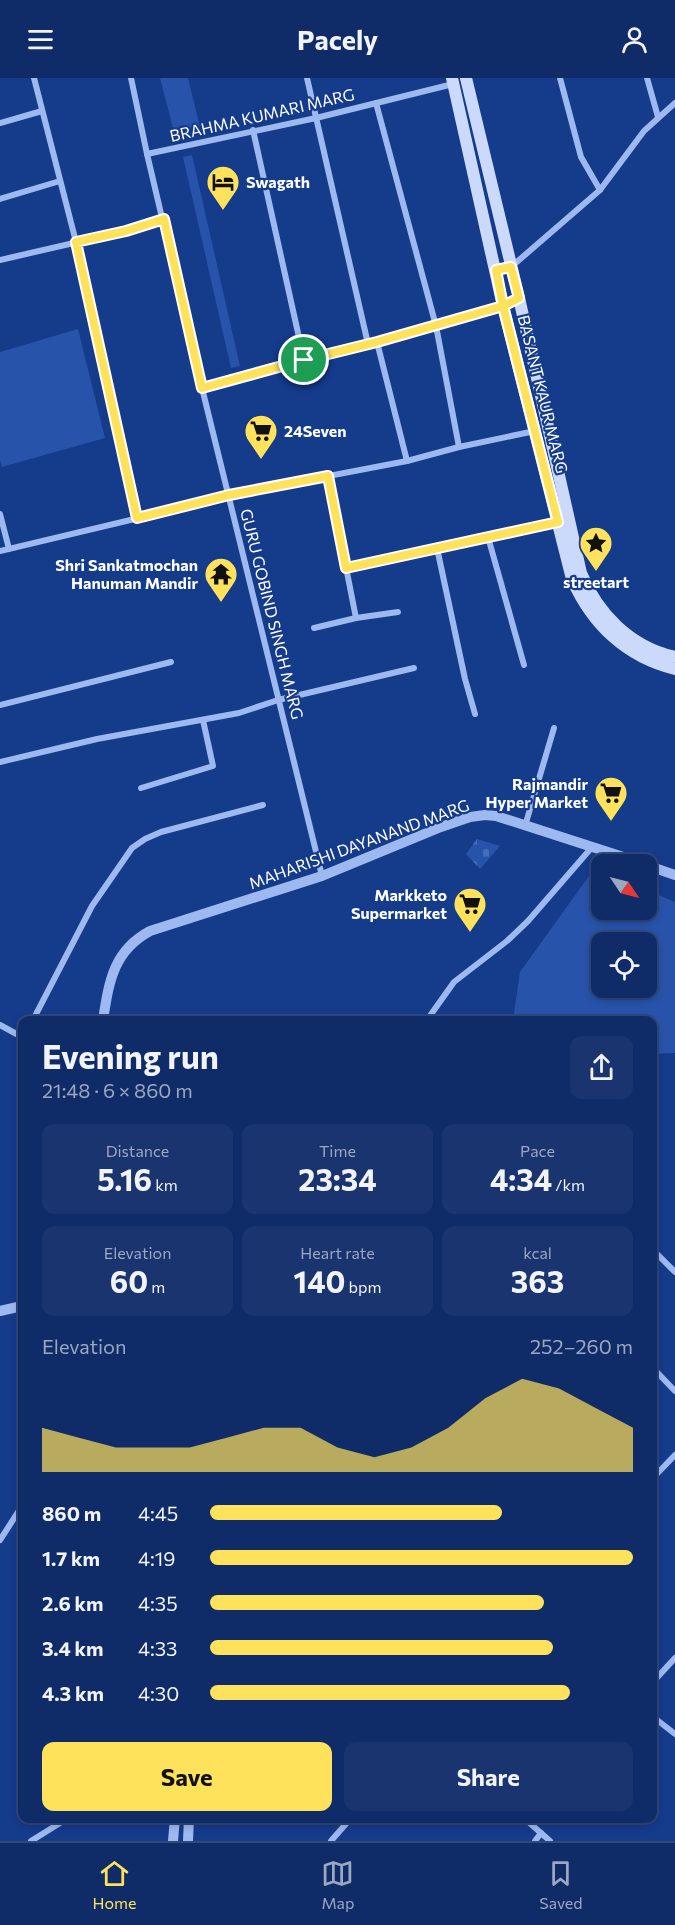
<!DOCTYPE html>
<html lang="en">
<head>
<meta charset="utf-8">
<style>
	body { margin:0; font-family:Commissioner,sans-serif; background:#19346e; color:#f1f3f6; height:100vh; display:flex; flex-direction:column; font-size:22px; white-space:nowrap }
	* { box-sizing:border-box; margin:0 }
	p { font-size:20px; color:#9ca7c0 }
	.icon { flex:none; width:33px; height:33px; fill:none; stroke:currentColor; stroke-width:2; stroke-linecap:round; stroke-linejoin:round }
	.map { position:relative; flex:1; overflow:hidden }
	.drawer { position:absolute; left:18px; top:938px; width:639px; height:807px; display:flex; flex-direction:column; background:#102c68; border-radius:12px; box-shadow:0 3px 9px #0003,0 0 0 2px #30487c }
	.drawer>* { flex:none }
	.needle { width:39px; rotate:125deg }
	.fabs { position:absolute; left:591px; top:776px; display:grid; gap:12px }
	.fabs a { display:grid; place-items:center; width:66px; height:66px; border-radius:12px; background:#102c68; box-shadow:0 3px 9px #0003,0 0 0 2px #30487c; font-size:30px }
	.pin { position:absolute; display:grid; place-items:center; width:51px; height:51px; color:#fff; margin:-26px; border:3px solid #fff; border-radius:50%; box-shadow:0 2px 6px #0007 }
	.round { display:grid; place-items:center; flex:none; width:63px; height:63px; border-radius:12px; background:#19346e }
	.summary { display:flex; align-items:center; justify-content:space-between; height:102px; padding:0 24px }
	h1 { font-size:33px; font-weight:700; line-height:45px }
	.metrics { display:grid; grid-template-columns:repeat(3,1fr); gap:9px; height:102px; padding:6px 24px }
	.metrics div { display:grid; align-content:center; border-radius:12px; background:#19346e; text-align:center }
	.metrics b { font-size:30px; font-weight:700 }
	.metrics small { font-size:16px; font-weight:400 }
	.metrics p { font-size:16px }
	.chart { height:168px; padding:12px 24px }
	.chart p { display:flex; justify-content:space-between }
	.chart svg { width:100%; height:108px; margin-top:6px; fill:#ffe25b; opacity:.7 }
	.button { display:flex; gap:12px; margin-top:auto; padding:12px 24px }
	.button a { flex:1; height:69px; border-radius:12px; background:#ffe25b; color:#111; font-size:24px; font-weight:700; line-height:69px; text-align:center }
	.button a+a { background:#19346e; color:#f1f3f6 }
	ul { padding:0 24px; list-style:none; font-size:20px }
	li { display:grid; grid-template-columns:96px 72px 1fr; align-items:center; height:45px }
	li i { height:15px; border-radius:8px; background:#ffe25b }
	header { display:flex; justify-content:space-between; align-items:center; height:78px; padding:0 24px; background:#102c68; font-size:27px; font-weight:700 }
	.dock { display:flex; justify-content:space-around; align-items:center; height:84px; border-top:2px solid #30487c; background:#102c68; font-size:16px; color:#9ca7c0 }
	.dock a { display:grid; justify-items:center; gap:3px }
	.dock .active { color:#ffe25b }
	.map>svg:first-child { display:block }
</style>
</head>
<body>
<header><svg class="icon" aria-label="menu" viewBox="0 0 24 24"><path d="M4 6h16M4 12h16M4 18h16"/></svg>Pacely<svg class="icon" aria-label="person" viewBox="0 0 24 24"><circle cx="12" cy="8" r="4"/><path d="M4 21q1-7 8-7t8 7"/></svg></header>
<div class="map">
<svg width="675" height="1763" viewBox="0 0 675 1763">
	<defs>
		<pattern id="cemetery-stones" width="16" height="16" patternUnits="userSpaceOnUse" patternTransform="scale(1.5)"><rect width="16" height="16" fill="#2753aa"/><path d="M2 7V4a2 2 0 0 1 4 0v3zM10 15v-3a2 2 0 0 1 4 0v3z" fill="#476db7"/></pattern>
	</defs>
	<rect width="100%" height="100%" fill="#153b8b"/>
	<!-- cemetery -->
	<polygon fill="url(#cemetery-stones)" points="477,761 500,768 480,791 466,776"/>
	<!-- park -->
	<g fill="#2753aa" fill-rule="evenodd">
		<polygon points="160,0 188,0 200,49 175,58"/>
		<polygon points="192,77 240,288 231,290 183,79"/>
		<polygon points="78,251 105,360 2,389 0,382 0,274"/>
		<path d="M594 791 601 794 602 831H646L647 812 675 824V975L653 976 652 942H513L520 894ZM602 864H646V909H602Z"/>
	</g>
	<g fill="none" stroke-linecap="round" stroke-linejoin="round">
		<!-- minor -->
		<g stroke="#9db9f0" stroke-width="6">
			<polyline points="34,0 76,164 137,440"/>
			<polyline points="131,0 147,76 202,310 322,798"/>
			<polyline points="307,0 368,266"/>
			<polyline points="560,0 581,79 600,112"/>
			<polyline points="647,0 658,39"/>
			<polyline points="376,25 436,248 459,369"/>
			<polyline points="0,45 42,33"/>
			<polyline points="253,52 304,282"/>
			<polyline points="147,76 316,40 453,6"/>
			<polyline points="0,121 60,103"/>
			<polyline points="0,182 126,153 164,141"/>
			<polyline points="496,192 511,189 600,112 644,53 675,25"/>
			<polyline points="377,264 407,383"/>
			<polyline points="202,310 436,248 503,228 519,220"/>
			<polyline points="328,398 356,540"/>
			<polyline points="0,436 9,471"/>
			<polyline points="488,459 524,587"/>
			<polyline points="437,470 465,601 475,636"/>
			<polyline points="0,473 189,428 229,417 407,383 459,369 535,353"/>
			<polyline points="346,490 557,444"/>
			<polyline points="314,550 356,540 398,534"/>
			<polyline points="0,627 171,584"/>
			<polyline points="0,684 97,661 239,635 278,622 414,590"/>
			<polyline points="141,710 213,688 203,642"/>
			<polyline points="525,748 554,650"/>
			<polyline points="33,942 92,828 132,770 145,761 161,754 263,727"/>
			<polyline points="427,942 454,904 507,863 528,843 593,768"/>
			<polyline points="0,947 22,959"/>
			<polyline points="22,975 19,1003 22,1022"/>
			<polyline points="652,1171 675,1194"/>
			<polyline points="652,1289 675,1313"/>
			<polyline points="652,1401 675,1377"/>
			<polyline points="0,1462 22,1428"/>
			<polyline points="652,1605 675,1580"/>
			<polyline points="652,1638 675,1656"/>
			<polyline points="524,1740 550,1763"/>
			<polyline points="31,1763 68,1740"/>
			<polyline points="331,1763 351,1740"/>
			<polyline points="535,1763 541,1755"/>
		</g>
		<!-- tertiary -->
		<g stroke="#9db9f0" stroke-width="10">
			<polyline points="646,787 675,797"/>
			<path d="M103 942C109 904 113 873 150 853L322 798 441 749 470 739 485 737 496 738 645 786"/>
			<polyline points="0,1233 22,1228"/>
			<polyline points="173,1763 175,1740"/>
			<polyline points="188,1763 189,1740"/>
		</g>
		<!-- secondary -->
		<g stroke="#cbdafb" stroke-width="12">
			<path d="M452 0 503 228 572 501C592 546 626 579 675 591"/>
			<path d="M466 0 519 220 581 495C598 536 630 569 675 579"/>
		</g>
	</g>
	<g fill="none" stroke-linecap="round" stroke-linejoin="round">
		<defs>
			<polyline id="route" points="304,282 202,310 164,141 126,153 76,164 137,440 229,417 328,398 346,490 558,444 503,228 519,220 511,189 496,192 503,228 377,264 304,282"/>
		</defs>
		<!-- route casing -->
		<use href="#route" stroke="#fff" stroke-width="12"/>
		<!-- route -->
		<use href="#route" stroke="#ffe25b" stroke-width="8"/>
	</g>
	<!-- icons -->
	<defs>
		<symbol id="hotel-pin" viewBox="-11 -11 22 30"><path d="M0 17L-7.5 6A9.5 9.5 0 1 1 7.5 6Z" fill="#ffe25b" stroke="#153b8b"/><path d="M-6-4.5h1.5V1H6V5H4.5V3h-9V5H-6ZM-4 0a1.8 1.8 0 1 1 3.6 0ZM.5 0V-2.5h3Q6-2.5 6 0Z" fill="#111"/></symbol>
		<symbol id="supermarket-pin" viewBox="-11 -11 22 30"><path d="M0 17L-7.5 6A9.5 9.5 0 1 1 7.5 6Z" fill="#ffe25b" stroke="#153b8b"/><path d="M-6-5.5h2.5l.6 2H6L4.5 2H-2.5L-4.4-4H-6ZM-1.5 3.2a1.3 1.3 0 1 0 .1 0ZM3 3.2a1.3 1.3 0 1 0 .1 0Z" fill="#111"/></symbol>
		<symbol id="sight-pin" viewBox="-11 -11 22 30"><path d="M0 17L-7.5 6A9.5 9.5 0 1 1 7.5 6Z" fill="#ffe25b" stroke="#153b8b"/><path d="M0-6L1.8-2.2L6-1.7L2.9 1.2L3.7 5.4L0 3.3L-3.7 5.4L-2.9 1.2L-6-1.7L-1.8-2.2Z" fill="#111"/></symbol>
		<symbol id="temple-pin" viewBox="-11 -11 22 30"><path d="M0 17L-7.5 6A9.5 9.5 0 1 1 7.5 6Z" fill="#ffe25b" stroke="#153b8b"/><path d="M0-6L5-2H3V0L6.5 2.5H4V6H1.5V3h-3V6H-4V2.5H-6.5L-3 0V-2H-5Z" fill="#111"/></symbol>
	</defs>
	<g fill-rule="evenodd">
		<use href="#hotel-pin" x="204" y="85" width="38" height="52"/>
		<use href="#supermarket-pin" x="242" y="334" width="38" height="52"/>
		<use href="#sight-pin" x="577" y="446" width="38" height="52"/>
		<use href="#temple-pin" x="202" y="477" width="38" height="52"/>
		<use href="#supermarket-pin" x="592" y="696" width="38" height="52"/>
		<use href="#supermarket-pin" x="451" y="807" width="38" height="52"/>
	</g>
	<g text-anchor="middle" stroke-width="4.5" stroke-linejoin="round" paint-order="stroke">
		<!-- street labels -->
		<g font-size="16" fill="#fff" stroke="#153b8b">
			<text transform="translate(262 37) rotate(-13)" y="6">BRAHMA KUMARI MARG</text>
			<text transform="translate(543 316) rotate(76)" y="6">BASANT KAUR MARG</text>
			<text transform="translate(272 536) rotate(76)" y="6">GURU GOBIND SINGH MARG</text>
			<text transform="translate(359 766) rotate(-20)" y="6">MAHARISHI DAYANAND MARG</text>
		</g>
		<!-- poi labels -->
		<g font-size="16" font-weight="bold" fill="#fff" stroke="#153b8b" text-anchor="end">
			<text x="246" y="110" text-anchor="start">Swagath</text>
			<text x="284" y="359" text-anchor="start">24Seven</text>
			<text x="198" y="493">Shri Sankatmochan<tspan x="198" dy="18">Hanuman Mandir</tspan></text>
			<text x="596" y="510" text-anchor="middle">streetart</text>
			<text x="588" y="712">Rajmandir<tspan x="588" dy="18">Hyper Market</tspan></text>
			<text x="447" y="823">Markketo<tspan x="447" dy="18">Supermarket</tspan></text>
		</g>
	</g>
</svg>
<div class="fabs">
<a><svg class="needle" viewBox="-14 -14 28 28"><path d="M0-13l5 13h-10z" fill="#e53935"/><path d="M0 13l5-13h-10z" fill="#9ca7c0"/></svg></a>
<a><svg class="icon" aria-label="locate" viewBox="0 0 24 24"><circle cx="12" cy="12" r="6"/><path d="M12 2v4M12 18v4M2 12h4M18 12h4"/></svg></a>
</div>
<div class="pin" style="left:304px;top:282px;background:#1e9e55"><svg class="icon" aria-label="arrive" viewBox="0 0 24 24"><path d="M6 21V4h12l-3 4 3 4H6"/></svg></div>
<section class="drawer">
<div class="summary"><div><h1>Evening run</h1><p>21:48 · 6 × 860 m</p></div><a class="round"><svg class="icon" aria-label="share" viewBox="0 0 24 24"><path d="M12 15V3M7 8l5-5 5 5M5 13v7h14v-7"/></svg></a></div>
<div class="metrics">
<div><p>Distance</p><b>5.16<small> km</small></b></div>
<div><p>Time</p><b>23:34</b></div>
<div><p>Pace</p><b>4:34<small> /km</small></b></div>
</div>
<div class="metrics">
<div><p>Elevation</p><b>60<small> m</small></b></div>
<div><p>Heart rate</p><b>140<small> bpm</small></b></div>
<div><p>kcal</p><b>363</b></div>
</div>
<div class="chart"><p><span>Elevation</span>252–260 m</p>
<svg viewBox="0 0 160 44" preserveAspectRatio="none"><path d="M0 44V26L10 30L20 34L30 34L40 34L50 30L60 26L70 26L80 34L90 38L100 34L110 26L120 14L130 6L140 10L150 18L160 26V44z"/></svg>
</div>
<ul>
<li><b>860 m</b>4:45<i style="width:69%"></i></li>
<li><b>1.7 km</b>4:19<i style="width:100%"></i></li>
<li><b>2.6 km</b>4:35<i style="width:79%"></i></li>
<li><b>3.4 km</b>4:33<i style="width:81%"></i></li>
<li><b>4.3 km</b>4:30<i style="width:85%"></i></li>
</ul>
<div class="button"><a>Save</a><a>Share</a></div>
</section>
</div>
<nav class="dock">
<a class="active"><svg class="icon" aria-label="home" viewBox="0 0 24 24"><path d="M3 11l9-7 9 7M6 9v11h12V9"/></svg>Home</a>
<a><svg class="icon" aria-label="map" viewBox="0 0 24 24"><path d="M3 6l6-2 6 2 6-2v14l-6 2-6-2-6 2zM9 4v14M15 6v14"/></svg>Map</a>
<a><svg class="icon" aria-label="saved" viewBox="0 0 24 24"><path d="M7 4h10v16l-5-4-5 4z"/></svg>Saved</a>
</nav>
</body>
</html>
